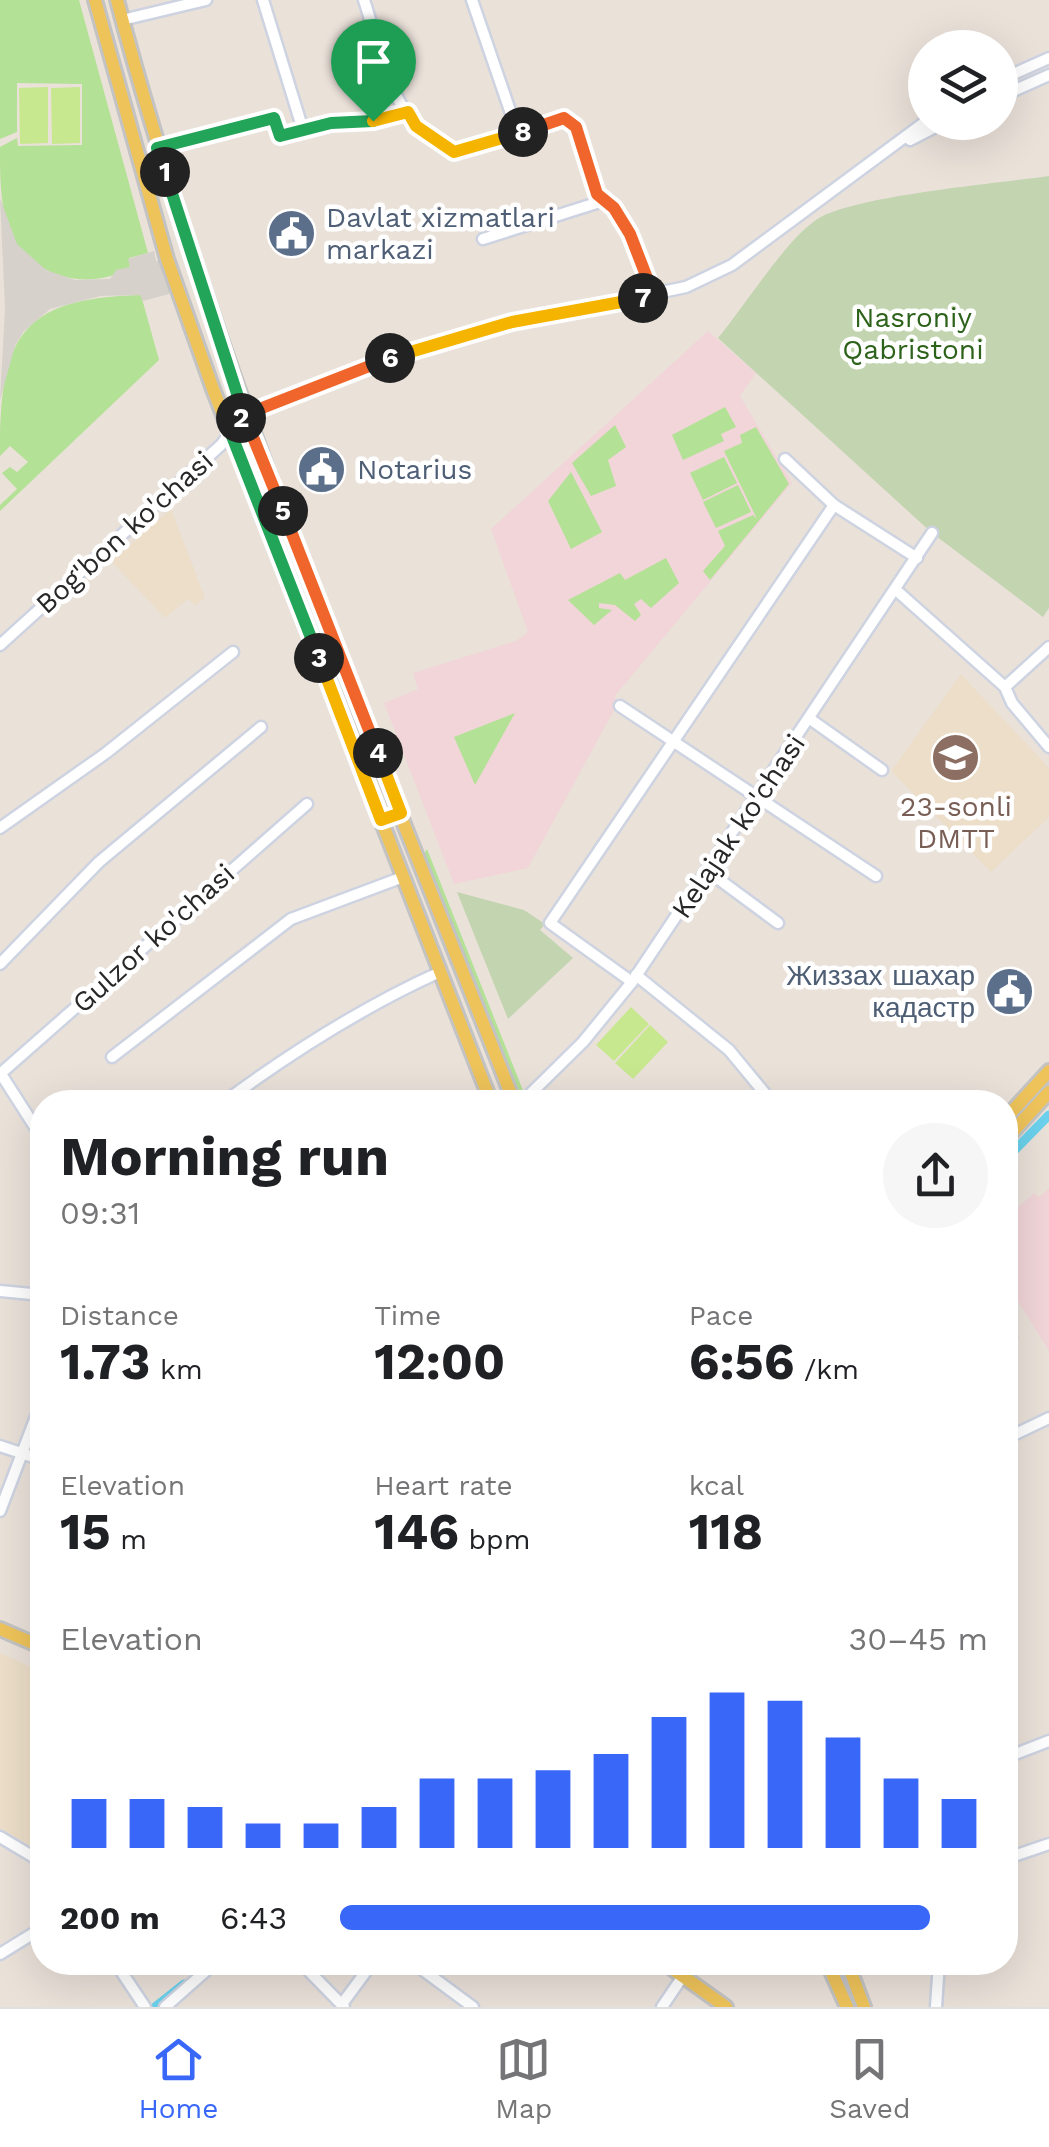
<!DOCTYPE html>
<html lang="en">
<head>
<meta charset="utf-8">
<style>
	body { margin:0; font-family:"Work Sans",sans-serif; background:#f6f6f6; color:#202124; height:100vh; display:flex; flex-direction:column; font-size:38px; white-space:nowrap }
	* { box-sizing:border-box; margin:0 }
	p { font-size:32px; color:#757577 }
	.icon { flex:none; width:55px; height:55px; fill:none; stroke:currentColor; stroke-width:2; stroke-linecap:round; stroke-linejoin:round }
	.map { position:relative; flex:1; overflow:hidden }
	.drawer { position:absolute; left:30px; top:1090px; width:988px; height:885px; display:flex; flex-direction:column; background:#fff; border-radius:40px; box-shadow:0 10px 40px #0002 }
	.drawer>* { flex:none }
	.buttons { position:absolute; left:908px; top:30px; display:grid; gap:20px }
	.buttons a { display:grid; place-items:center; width:110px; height:110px; border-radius:50%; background:#fff; box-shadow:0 10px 40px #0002; font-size:50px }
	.pin { position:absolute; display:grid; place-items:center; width:85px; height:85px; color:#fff; margin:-102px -42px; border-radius:50% 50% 50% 0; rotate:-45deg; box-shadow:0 0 10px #0007 }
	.pin .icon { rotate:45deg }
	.km { position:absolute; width:50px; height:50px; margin:-25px; border-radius:50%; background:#222; color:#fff; font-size:28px; line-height:50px; text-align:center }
	.round { display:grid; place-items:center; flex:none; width:105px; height:105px; border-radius:52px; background:#f6f6f6 }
	.headline { display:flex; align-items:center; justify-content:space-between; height:170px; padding:0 30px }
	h1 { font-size:55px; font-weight:700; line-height:75px }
	.stats { display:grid; grid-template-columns:repeat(3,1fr); gap:15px; height:170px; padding:10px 30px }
	.stats div { display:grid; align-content:center }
	.stats b { font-size:50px; font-weight:700 }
	.stats small { font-size:28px; font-weight:400 }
	.stats p { font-size:28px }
	.chart { height:280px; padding:20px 30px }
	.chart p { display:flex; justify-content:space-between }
	.chart svg { width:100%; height:180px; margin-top:10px; stroke:#3967f7; stroke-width:6 }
	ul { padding:0 30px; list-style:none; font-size:32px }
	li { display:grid; grid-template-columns:160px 120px 1fr; align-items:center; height:75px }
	li i { height:25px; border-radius:12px; background:#3967f7 }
	.menu { display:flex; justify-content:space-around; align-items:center; height:140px; border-top:2px solid #e0e0e0; background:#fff; font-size:28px; color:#757577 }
	.menu a { display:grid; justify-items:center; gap:5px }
	.menu .selected { color:#3967f7 }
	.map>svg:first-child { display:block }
</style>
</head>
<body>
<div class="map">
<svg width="1049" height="2007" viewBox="0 0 1049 2007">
	<rect width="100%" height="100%" fill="#eae1d9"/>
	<!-- education -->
	<g fill="#ecdec8">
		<polygon points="171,509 205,598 195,605 188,599 165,618 111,561"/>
		<polygon points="961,674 1049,768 1049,817 991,872 891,771"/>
		<polygon points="0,1653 42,1672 42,1839 34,1848 0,1828"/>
	</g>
	<!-- medical -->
	<g fill="#f1d5d8">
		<polygon points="708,331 756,373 740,396 792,483 614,697 619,701 528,868 454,884 384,703 418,689 413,673 516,641 528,632 491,529"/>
		<polygon points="1049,1188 1049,1351 1005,1280 1005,1219 1034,1193 1039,1197"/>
	</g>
	<!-- green -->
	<g fill="#b3e195">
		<path d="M0 0H79L148 253 129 258 130 267C87 294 25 276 7 225 0 199 0 174 0 147L17 138 18 146 82 145V84L17 83V132L0 139Z"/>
		<path d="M141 295 159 360 0 511V505L17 489 2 473 10 467 17 472 28 462 10 446 0 456C0 340 17 298 141 295Z"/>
		<polygon points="725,407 736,427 721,434 724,441 683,460 672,435"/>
		<polygon points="615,425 626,447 608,460 616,486 591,496 572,463"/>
		<polygon points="756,427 789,484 710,580 703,571 725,546 718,531 753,515 757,519 724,451 742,443 740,435"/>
		<polygon points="724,457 737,483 703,500 690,473"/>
		<polygon points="571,472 602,532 571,549 548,501"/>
		<polygon points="738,485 751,512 716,528 703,502"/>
		<polygon points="666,558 679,583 651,608 641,599 634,604 641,615 635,621 615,605 599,603 599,608 612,610 594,625 568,600 620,573 625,580"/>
		<polygon points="515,713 475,785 454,737"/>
		<polygon points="427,849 524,1093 519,1093 424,854"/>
	</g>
	<!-- cemetery -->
	<g fill="#c3d4b0">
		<path d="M1049 176V608L1043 617 932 533 718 338C745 306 784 242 816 220 849 196 1001 183 1049 176Z"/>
		<polygon points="457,892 524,910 545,924 540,930 573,958 508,1019"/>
	</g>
	<!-- pitch -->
	<g fill="#c8e890">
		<polygon points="48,87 48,143 20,144 19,88"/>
		<polygon points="80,87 80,143 52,144 51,88"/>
		<polygon points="631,1007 649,1024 614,1061 596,1045"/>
		<polygon points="650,1025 668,1042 633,1079 615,1063"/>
	</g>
	<!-- plaza -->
	<polygon fill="#d6d1cb" points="0,198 17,244 46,270 75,280 110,279 116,270 130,267 128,259 154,251 156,261 162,260 171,288 169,294 143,301 140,295 100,296 50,309 23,332 15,346 0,400 5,308"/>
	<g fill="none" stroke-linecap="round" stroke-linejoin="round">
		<!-- canal -->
		<g stroke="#6bd1ec" stroke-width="9">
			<polyline points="1005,1160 1049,1115"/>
			<polyline points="155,2007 184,1984"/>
		</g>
		<defs>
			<g id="minor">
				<polyline points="263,0 303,130"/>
				<path d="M364 0C377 39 387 93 415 124 425 135 442 143 454 152L565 119 571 121 597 194 614 208 630 234 654 296"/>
				<polyline points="472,0 518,134"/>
				<polyline points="122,20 206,0"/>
				<polyline points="1000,80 1049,58"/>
				<polyline points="1000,97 1049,75"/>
				<polyline points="910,140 945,122"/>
				<polyline points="157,148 274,118 280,136 407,111"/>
				<polyline points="483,239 606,200"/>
				<polyline points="785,459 834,505 917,558"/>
				<polyline points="896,590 1005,687 1012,703 1049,747"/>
				<polyline points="0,645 221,445 244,415 405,352 512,323 686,287 732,265 925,122"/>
				<polyline points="1005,687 1049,647"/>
				<polyline points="620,706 876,876"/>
				<polyline points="810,719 882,770"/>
				<polyline points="0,828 106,753 233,652"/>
				<polyline points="709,872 778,923"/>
				<polyline points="0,964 99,862 261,727"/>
				<polyline points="636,975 729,1050 772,1102"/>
				<polyline points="632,982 550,923 834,505"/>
				<polyline points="112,1057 291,919 403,877"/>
				<polyline points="0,1074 307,804"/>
				<polyline points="1,1074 42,1138"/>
				<path d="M224 1102C292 1052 362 1007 440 972"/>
				<polyline points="522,1102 583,1042 632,982 932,533"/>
				<polyline points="0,1291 42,1295"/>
				<polyline points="1005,1341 1011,1338"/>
				<polyline points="1005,1439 1049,1418"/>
				<polyline points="0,1446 42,1460"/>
				<polyline points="0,1511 42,1401"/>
				<polyline points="1005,1758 1049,1741"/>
				<polyline points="0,1837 42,1862"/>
				<polyline points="1005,1859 1049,1844"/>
				<polyline points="0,1954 42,1928"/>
				<polyline points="115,1962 145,2007"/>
				<polyline points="300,1962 344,2007"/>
				<polyline points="412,1962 473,2007"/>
				<polyline points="342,2004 373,1962"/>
				<polyline points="165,2007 216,1962"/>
				<polyline points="662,2007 683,1976"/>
				<polyline points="936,2007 939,1962"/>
			</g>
			<g id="major">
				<polyline points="95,0 167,259 213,389 491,1102"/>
				<path d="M117 0C217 379 372 738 514 1102"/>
				<polyline points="1005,1119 1049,1071"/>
				<polyline points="1005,1140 1049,1092"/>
				<polyline points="0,1629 42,1647"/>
				<polyline points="663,1962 726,2007"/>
				<polyline points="827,1962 847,2007"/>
				<polyline points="847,1962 864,2007"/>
			</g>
		</defs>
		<!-- minor casing -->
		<use href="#minor" stroke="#ced3e1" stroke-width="15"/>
		<!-- major casing -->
		<use href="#major" stroke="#c3c3c3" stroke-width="18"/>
		<!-- minor -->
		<use href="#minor" stroke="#fff" stroke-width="10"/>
		<!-- major -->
		<use href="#major" stroke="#eec35a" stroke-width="12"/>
	</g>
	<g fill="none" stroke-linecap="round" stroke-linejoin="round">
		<defs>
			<polyline id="split-1" points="165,172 157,148 274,118 280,136 331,123 373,121"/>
			<polyline id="split-2" points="165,172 244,415 241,418"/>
			<polyline id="split-3" points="241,418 230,431 319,658"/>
			<polyline id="split-4" points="319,658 381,820 401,813 378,753"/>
			<polyline id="split-5" points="283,511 378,753"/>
			<polyline id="split-6" points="283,511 244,415 390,358"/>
			<polyline id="split-7" points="390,358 512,322 643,298"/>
			<polyline id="split-8" points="523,132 564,118 576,127 597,194 614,208 630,234 654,296 643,298"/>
			<polyline id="split-9" points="373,121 408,112 416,126 454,152 523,132"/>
		</defs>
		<!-- split-1 casing -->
		<use href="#split-1" stroke="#fff" stroke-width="20"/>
		<!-- split-2 casing -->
		<use href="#split-2" stroke="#fff" stroke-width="20"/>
		<!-- split-3 casing -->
		<use href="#split-3" stroke="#fff" stroke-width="20"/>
		<!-- split-4 casing -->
		<use href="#split-4" stroke="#fff" stroke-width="20"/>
		<!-- split-5 casing -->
		<use href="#split-5" stroke="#fff" stroke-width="20"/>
		<!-- split-6 casing -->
		<use href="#split-6" stroke="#fff" stroke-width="20"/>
		<!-- split-7 casing -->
		<use href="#split-7" stroke="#fff" stroke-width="20"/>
		<!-- split-8 casing -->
		<use href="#split-8" stroke="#fff" stroke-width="20"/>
		<!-- split-9 casing -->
		<use href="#split-9" stroke="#fff" stroke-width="20"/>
		<!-- split-1 -->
		<use href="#split-1" stroke="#22a559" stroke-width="12"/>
		<!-- split-2 -->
		<use href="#split-2" stroke="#22a559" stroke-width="12"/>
		<!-- split-3 -->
		<use href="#split-3" stroke="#22a559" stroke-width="12"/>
		<!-- split-4 -->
		<use href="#split-4" stroke="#f5b400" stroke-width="12"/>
		<!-- split-5 -->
		<use href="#split-5" stroke="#f0652b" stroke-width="12"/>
		<!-- split-6 -->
		<use href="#split-6" stroke="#f0652b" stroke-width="12"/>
		<!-- split-7 -->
		<use href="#split-7" stroke="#f5b400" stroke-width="12"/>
		<!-- split-8 -->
		<use href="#split-8" stroke="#f0652b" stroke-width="12"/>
		<!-- split-9 -->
		<use href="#split-9" stroke="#f5b400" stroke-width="12"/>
	</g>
	<!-- icons -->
	<defs>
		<symbol id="civic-disc" viewBox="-11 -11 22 22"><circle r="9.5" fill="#5c6f8a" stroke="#fff"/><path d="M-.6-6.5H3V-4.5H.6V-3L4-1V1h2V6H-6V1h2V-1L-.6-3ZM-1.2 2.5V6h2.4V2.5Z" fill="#fff"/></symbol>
		<symbol id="school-disc" viewBox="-11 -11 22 22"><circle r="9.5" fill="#8d6e63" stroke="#fff"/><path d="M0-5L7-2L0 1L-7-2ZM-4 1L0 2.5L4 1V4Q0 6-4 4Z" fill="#fff"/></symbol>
	</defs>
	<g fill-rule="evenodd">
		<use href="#civic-disc" x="264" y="206" width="55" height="55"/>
		<use href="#civic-disc" x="294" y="442" width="55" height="55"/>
		<use href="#school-disc" x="928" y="730" width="55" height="55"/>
		<use href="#civic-disc" x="982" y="964" width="55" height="55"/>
	</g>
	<g text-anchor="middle" stroke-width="9" stroke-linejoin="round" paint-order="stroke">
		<!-- service labels -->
		<g font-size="28" fill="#4e5e75" stroke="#fff" text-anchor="start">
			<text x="326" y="227">Davlat xizmatlari<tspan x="326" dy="32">markazi</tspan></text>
			<text x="357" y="479">Notarius</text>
			<text x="975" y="985" text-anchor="end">Жиззах шахар<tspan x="975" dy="32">кадастр</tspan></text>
		</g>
		<!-- park labels -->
		<g font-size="28" fill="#2d621a" stroke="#fff">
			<text x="913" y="327">Nasroniy<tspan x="913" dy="32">Qabristoni</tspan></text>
		</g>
		<!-- street labels -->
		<g font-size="28" fill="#272727" stroke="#fff">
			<text transform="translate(124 532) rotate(-42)" y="10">Bog'bon ko'chasi</text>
			<text transform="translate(738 826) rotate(-56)" y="10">Kelajak ko'chasi</text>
			<text transform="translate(153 938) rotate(-42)" y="10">Gulzor ko'chasi</text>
		</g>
		<!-- education labels -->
		<g font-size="28" fill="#785e54" stroke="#fff">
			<text x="956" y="816">23-sonli<tspan x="956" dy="32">DMTT</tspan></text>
		</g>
	</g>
</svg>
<div class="buttons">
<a><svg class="icon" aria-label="layers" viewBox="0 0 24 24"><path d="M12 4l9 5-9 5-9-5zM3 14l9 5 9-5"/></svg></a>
</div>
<div class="pin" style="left:373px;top:121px;background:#1e9e55"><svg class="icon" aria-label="arrive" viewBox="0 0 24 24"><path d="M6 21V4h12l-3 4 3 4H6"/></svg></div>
<b class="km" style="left:165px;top:172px">1</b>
<b class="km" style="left:241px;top:418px">2</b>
<b class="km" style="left:319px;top:658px">3</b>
<b class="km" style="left:378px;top:753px">4</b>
<b class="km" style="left:283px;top:511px">5</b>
<b class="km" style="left:390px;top:358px">6</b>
<b class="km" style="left:643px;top:298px">7</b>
<b class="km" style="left:523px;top:132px">8</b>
<section class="drawer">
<div class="headline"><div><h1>Morning run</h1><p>09:31</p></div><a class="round"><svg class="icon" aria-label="share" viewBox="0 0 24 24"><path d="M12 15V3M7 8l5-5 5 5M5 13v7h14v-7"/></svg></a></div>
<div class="stats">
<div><p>Distance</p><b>1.73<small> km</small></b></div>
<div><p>Time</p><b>12:00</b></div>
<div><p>Pace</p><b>6:56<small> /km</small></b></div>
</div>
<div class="stats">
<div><p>Elevation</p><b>15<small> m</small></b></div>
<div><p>Heart rate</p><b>146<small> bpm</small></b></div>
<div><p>kcal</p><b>118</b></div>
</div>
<div class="chart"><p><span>Elevation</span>30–45 m</p>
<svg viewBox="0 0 160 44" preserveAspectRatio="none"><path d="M5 44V32M15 44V32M25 44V34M35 44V38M45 44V38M55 44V34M65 44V27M75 44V27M85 44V25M95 44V21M105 44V12M115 44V6M125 44V8M135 44V17M145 44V27M155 44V32"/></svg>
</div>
<ul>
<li><b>200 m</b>6:43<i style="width:91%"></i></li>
</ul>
</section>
</div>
<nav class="menu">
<a class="selected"><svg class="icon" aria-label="home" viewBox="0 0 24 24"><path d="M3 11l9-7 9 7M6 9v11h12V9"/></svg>Home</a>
<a><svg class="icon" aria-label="map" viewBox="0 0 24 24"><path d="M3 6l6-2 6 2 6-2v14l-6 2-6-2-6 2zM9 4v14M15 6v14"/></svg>Map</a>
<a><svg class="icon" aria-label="saved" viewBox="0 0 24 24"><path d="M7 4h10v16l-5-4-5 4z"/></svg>Saved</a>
</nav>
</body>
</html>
